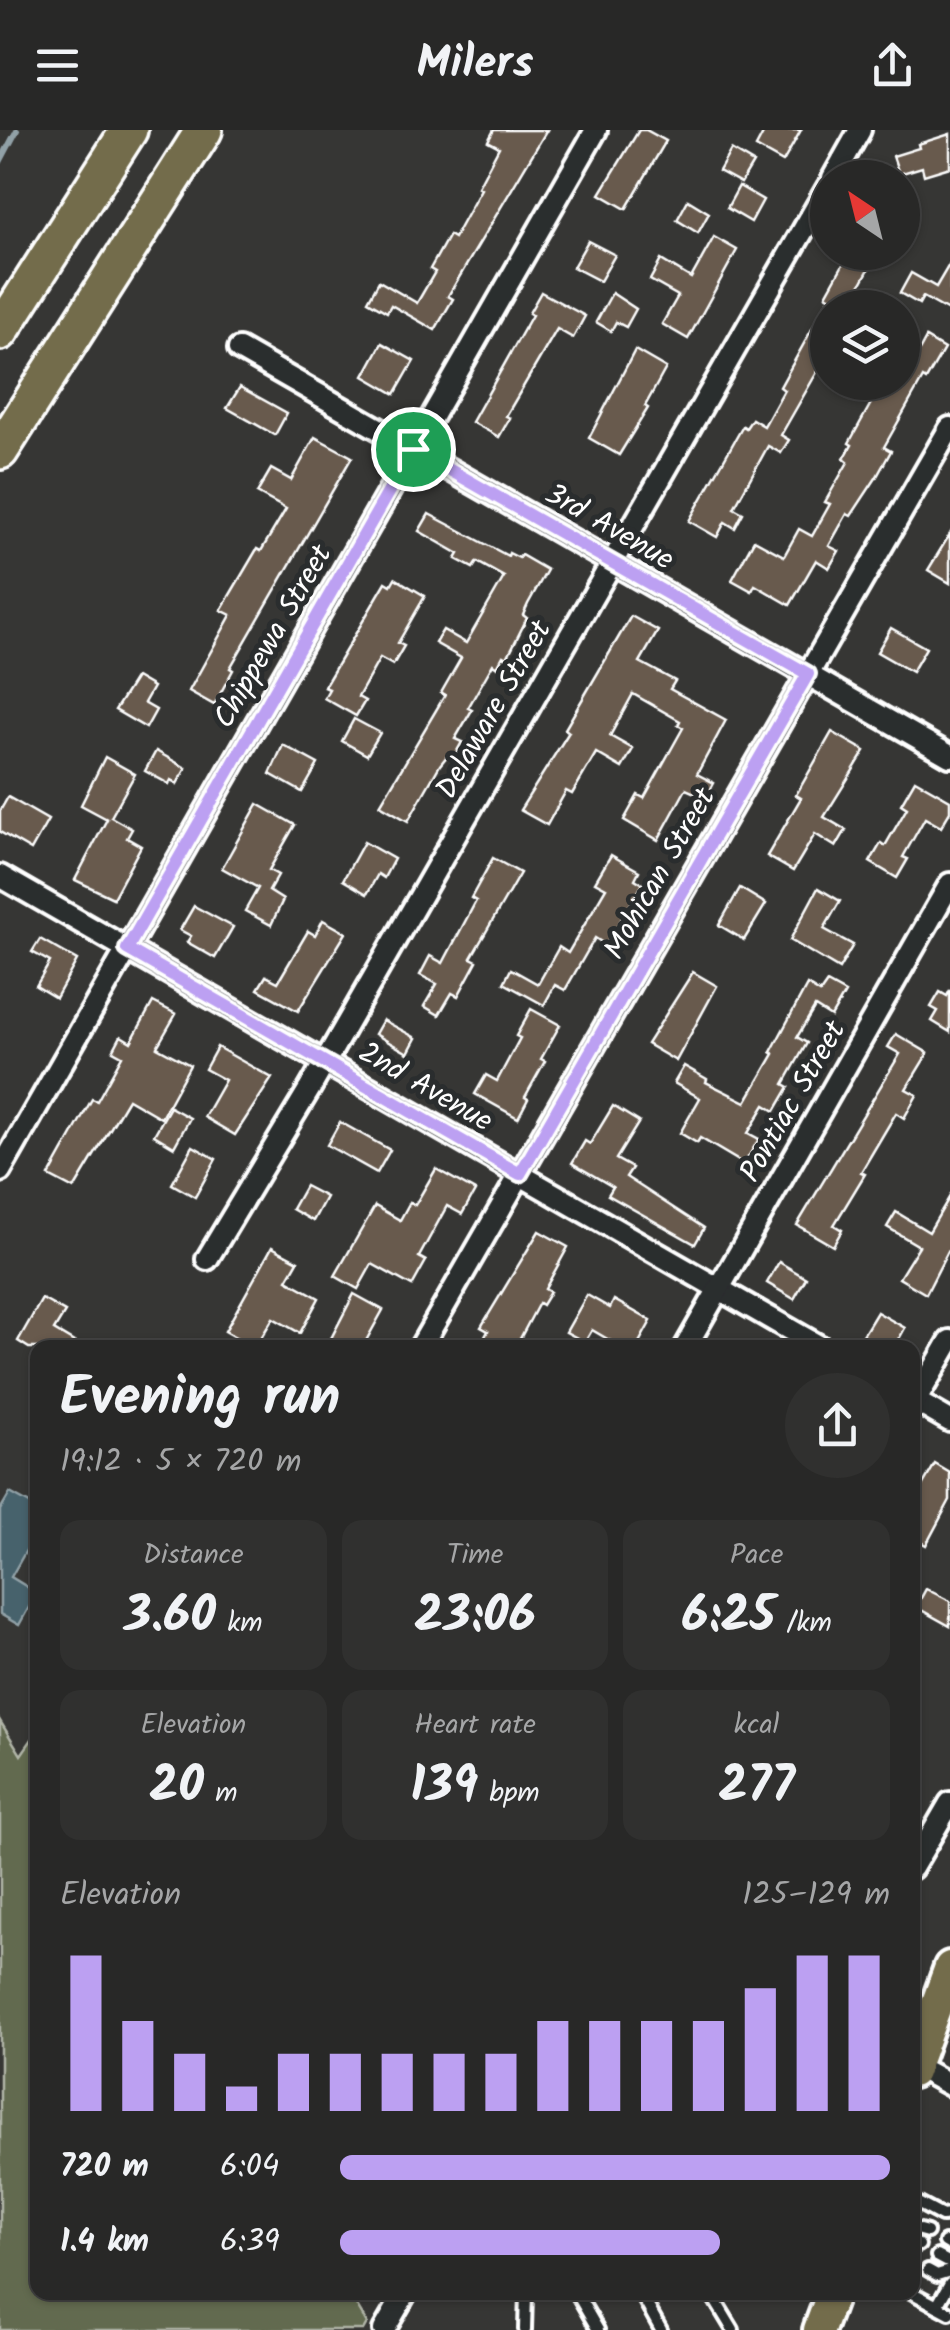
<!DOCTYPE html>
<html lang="en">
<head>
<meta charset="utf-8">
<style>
	body { margin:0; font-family:Kalam,sans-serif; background:#30302f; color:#f1f3f6; height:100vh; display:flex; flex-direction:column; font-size:38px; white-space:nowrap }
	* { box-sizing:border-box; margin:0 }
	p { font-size:32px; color:#a5a6a7 }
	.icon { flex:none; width:55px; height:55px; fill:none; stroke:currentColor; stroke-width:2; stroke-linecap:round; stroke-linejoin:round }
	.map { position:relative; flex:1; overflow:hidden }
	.sheet { position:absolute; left:30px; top:1210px; width:890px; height:960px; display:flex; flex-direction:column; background:#282827; border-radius:20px; box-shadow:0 2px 8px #0004,0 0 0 2px #444 }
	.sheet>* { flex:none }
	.needle { width:65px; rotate:325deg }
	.controls { position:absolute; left:810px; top:30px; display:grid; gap:20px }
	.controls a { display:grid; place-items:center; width:110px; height:110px; border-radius:50%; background:#282827; box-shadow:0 2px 8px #0004,0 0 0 2px #444; font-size:50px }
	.pin { position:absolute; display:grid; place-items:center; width:85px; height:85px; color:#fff; margin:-42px; border:5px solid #fff; border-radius:50%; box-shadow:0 2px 10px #0007 }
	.round { display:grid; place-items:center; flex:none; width:105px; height:105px; border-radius:52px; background:#30302f }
	.head { display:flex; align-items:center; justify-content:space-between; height:170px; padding:0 30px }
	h1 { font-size:55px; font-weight:600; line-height:75px }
	.stats { display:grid; grid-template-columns:repeat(3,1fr); gap:15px; height:170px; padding:10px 30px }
	.stats div { display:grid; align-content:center; border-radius:20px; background:#30302f; text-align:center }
	.stats b { font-size:50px; font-weight:600 }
	.stats small { font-size:28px; font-weight:400 }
	.stats p { font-size:28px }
	.chart { height:280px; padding:20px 30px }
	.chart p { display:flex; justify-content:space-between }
	.chart svg { width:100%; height:180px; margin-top:10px; stroke:#bca0f2; stroke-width:6 }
	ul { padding:0 30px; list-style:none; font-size:32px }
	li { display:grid; grid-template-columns:160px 120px 1fr; align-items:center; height:75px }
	li i { height:25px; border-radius:12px; background:#bca0f2 }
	header { display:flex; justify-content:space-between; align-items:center; height:130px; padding:0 30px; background:#282827; font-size:45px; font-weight:600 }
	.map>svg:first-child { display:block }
</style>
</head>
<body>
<header><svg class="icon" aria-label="menu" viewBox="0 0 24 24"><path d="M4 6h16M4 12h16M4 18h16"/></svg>Milers<svg class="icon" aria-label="share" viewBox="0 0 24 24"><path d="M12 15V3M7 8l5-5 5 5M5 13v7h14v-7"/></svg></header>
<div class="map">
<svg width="950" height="2200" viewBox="0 0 950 2200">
	<rect width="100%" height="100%" fill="#363634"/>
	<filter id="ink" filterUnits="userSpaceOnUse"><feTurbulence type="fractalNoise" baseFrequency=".01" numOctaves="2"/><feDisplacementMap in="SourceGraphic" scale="20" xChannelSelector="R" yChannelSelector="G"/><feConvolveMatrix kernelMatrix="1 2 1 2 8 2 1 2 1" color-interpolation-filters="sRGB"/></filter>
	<g filter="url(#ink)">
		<!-- green -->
		<polygon fill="#626a4f" stroke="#b0b4a7" stroke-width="2.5" points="0,1591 21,1625 37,1602 38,2162 349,2163 367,2193 363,2200 0,2200"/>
		<!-- water -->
		<polygon fill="#47626c" stroke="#91a1a7" stroke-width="2.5" points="10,1363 37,1378 37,1401 11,1447 37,1463 19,1495 0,1484 0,1380"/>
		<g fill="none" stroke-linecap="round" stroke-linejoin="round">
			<!-- stream -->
			<polyline stroke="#91a1a7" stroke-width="6" points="0,32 17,0"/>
		</g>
		<!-- building -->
		<g fill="#675a4e" stroke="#fff" stroke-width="2.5">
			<polygon points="494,0 547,0 448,166 453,169 435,200 391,175 387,182 368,171 379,151 417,173 435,142 430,139 449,105 454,108 481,59 478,57 499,17 488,11"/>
			<polygon points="639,0 646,0 666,11 626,79 600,64"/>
			<polygon points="765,0 801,0 783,32 756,17"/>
			<polygon points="950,4 950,37 924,45 922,37 899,44 893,26 919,18 918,14"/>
			<polygon points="731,20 753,33 741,53 719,41"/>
			<polygon points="739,56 763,70 751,92 727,78"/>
			<polygon points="688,70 709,83 698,103 677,90"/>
			<polygon points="714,107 737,120 688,209 662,194 678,166 650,150 661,130 691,148"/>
			<polygon points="588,111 615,125 600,151 573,137"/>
			<polygon points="850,122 878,122 848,178 826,165"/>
			<polygon points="950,133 950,182 923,167 919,174 900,163 911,143 936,157"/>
			<polygon points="541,162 585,186 573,208 557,199 506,286 510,288 499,307 472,292 532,185 529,183"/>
			<polygon points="612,163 636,179 626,197 616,192 611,201 596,192"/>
			<polygon points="828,170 828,223 781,305 789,310 781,323 768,316 734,378 743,383 735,398 725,392 717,407 689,391 743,296 746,298 752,289 764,296 784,260 780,257"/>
			<polygon points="926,208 944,219 926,250 923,248 884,317 891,321 876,348 851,386 847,384 829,416 839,421 829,438 816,430 790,475 755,455 752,461 732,450 754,410 784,426 799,399 812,406 830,374 825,372 848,332 844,329 852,315 849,313 875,266 870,263 876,252 902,252"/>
			<polygon points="382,213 414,231 395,264 364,246"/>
			<polygon points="635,220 666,238 645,276 648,278 619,325 589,308"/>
			<polygon points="240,257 287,283 275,305 227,278"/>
			<polygon points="315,307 352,327 230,538 233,540 214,575 189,561 231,485 221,480 257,419 261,421 286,379 257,363 271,339 291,350"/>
			<polygon points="429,384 508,426 509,423 519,428 521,425 547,440 528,474 523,485 527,488 507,528 503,526 497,537 493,534 468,578 472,580 455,609 462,612 453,628 448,625 440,635 408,691 380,675 445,565 441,563 461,528 435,513 443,500 466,513 504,447 477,432 473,438 456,429 459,424 419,401"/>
			<polygon points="950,404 950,453 928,440"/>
			<polygon points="395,448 425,466 398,513 404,516 393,535 380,528 358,567 365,571 356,586 324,568 329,559 324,557 386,452 391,455"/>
			<polygon points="631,486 658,501 640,532 675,551 670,559 726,590 697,644 714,653 706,668 686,659 658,710 624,690 638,665 644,668 683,598 678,595 680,591 633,564 610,606 633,619 622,638 596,623 572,664 566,661 547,695 520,680 569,602 565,599"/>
			<polygon points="891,498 926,518 912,542 877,522"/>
			<polygon points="136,547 153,557 144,573 156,580 146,598 115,580"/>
			<polygon points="354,589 380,603 367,625 342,611"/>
			<polygon points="832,602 865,621 824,687 846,700 836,717 815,704 793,741 767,726 801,668 796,665"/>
			<polygon points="283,615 318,634 302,662 270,644"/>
			<polygon points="156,621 186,638 177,654 171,650 169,654 145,641"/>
			<polygon points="105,627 135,644 111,687 132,699 127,708 141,716 113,768 75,750 107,689 81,675"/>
			<polygon points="915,650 950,670 950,682 941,697 925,688 903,727 908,729 897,748 870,732 881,713 885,716 907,678 901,674"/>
			<polygon points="8,667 48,690 31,720 0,702 0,681"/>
			<polygon points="258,674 295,695 269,740 278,745 269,761 283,770 271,795 245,781 258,758 222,738"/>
			<polygon points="364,712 394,729 384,748 378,744 367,764 343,750"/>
			<polygon points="611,725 639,741 635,749 643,754 606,815 595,808 565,860 555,855 544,875 504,853 511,839 538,854 559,817 568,823 606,758 595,752"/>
			<polygon points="493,728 520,743 471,828 477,831 458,866 452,863 439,885 424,876 437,854 420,845 430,826 443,833 476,771 471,768"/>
			<polygon points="740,758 766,774 744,810 719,795"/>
			<polygon points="818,758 840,771 824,799 853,815 839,839 790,810"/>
			<polygon points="194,776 233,797 215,828 187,812 191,806 180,800"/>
			<polygon points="323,790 346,803 298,881 258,859 266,846 278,852 308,801 315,805"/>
			<polygon points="40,809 77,830 56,868 36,856 50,832 32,822"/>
			<polygon points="693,842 717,856 676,931 647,914"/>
			<polygon points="827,853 845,863 831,887 815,877 797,907 807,913 784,954 789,957 775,981 765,975 748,1003 759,1009 744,1034 700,1008 697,1013 680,1003 700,968 674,953 684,936 707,949 706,952 746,972 774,924 771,922 807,855 820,863"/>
			<polygon points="950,860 950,902 932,891 938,881 931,877 940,862 947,866"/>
			<polygon points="153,872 176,884 157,917 190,935 161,988 128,969 74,1059 49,1046 92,969 97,971 122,926 113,921 121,906 131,912"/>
			<polygon points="531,879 560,895 541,929 545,931 525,967 528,969 518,988 475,964 486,945 497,951 520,908 516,906"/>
			<polygon points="383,890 416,908 408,923 375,904"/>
			<polygon points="896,904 928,923 906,959 917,965 904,988 896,983 861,1042 865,1044 834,1095 842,1100 833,1116 797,1095 900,924 888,917"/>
			<polygon points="217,917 272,948 235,1005 204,987 225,950 205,939"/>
			<polygon points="613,976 639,992 616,1029 632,1038 626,1047 704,1098 695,1114 608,1065 613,1057 572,1033 585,1011 590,1014"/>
			<polygon points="170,977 190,988 174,1017 154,1005"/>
			<polygon points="340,992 390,1020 377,1043 327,1015"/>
			<polygon points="193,1016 216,1029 195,1067 172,1054"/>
			<polygon points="436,1039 475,1061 462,1084 447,1076 419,1127 426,1131 412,1156 372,1134 358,1159 335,1146 375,1076 400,1090 410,1072 415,1075"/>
			<polygon points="305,1056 326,1067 313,1091 292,1079"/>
			<polygon points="950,1066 950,1117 926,1164 899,1148 919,1116 887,1097 896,1082 929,1102"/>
			<polygon points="539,1101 568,1117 545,1159 550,1162 542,1175 539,1173 515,1218 479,1218 488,1201 481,1197"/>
			<polygon points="272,1117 298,1131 287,1150 319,1168 300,1203 273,1188 255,1218 225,1201"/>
			<polygon points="779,1132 806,1148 794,1169 767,1153"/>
			<polygon points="354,1164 383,1180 362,1218 326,1218"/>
			<polygon points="587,1165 610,1178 614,1170 651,1191 636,1218 623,1218 592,1200 585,1212 566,1202"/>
			<polygon points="42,1169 65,1182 54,1200 84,1218 29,1218 18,1211"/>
			<polygon points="877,1182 905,1198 894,1218 885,1218 863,1205"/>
			<polygon points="935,1334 950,1343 950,1370 926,1415 912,1407 912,1373"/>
			<polygon points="926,1459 950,1471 950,1496 916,1477"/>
		</g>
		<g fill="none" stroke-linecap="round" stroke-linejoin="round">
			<defs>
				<g id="lane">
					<polyline points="912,2070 942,2086 950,2085"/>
					<polyline points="912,2098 927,2102"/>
					<polyline points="912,2112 919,2115"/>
					<polyline points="945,2112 950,2115"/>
					<polyline points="937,2126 950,2133"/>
					<polyline points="928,2140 937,2145 950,2141"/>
					<polyline points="576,2162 598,2200"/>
					<polyline points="640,2162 661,2200"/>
					<polyline points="710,2162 733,2200"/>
					<polyline points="911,2162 950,2183"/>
					<polyline points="937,2176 950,2153"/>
					<polyline points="525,2200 526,2162"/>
				</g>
				<g id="street">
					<polyline points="833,48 860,0"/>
					<polyline points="239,219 950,626"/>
					<polyline points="0,746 822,1218"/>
					<polyline points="0,1041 596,0"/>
					<polyline points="207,1129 310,958 828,57"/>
					<polyline points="420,1218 950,298"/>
					<polyline points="685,1218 950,754"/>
					<polyline points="912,1269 950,1291"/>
					<polyline points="912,1277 950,1211"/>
					<polyline points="912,1738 950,1673"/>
					<polyline points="912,1934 950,1955"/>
					<polyline points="384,2200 406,2162"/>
				</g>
				<g id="primary">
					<polyline points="912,1942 950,1837"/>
					<polyline points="819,2200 833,2162"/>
				</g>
				<g id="highway">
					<polyline points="0,202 129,0"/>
					<polyline points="0,321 204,0"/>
				</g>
			</defs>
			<!-- lane casing -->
			<use href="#lane" stroke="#fff" stroke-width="18"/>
			<!-- street casing -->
			<use href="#street" stroke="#fff" stroke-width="28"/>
			<!-- primary casing -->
			<use href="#primary" stroke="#fff" stroke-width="38"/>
			<!-- highway casing -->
			<use href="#highway" stroke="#fff" stroke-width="42"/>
			<!-- lane -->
			<use href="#lane" stroke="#2a2d2e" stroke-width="10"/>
			<!-- street -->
			<use href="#street" stroke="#2a2d2e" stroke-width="20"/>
			<!-- primary -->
			<use href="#primary" stroke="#736c4b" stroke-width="30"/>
			<!-- highway -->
			<use href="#highway" stroke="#736c4b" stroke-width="35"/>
		</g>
	</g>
	<g fill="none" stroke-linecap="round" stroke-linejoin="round" filter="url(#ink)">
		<defs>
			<polygon id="route" points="413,319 808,544 520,1044 127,819"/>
		</defs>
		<!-- route casing -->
		<use href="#route" stroke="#fff" stroke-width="20"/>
		<!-- route -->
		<use href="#route" stroke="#bca0f2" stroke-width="12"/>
	</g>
	<g text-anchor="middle" stroke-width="10" stroke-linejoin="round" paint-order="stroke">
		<!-- street labels -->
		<g font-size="30" fill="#fff" stroke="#2a2d2e">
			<text transform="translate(610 396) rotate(30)" y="10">3rd Avenue</text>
			<text transform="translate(272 506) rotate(-60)" y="10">Chippewa Street</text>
			<text transform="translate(493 579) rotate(-60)" y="10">Delaware Street</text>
			<text transform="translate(659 743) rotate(-60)" y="10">Mohican Street</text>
			<text transform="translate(426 956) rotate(30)" y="10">2nd Avenue</text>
			<text transform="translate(792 971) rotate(-60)" y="10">Pontiac Street</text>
		</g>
	</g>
</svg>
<div class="controls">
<a><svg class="needle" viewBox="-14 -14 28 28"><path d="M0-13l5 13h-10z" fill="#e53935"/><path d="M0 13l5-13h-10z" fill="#a5a6a7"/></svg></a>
<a><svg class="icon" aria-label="layers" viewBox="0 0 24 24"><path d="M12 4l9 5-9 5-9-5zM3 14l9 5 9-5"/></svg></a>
</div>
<div class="pin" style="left:413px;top:319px;background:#1e9e55"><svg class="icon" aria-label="arrive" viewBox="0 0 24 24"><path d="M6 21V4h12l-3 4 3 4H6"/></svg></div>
<section class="sheet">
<div class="head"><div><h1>Evening run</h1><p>19:12 · 5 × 720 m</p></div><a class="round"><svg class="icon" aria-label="share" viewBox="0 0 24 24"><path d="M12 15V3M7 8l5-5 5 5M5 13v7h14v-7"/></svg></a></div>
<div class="stats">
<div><p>Distance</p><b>3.60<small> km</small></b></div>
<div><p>Time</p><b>23:06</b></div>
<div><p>Pace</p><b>6:25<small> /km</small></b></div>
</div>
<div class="stats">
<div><p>Elevation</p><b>20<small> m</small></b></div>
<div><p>Heart rate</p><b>139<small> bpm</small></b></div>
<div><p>kcal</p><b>277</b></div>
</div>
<div class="chart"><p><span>Elevation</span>125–129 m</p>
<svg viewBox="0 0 160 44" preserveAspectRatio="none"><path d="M5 44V6M15 44V22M25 44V30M35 44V38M45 44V30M55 44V30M65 44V30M75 44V30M85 44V30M95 44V22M105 44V22M115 44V22M125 44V22M135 44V14M145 44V6M155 44V6"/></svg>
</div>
<ul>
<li><b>720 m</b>6:04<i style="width:100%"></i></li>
<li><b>1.4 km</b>6:39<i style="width:69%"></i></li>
</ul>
</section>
</div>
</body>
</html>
